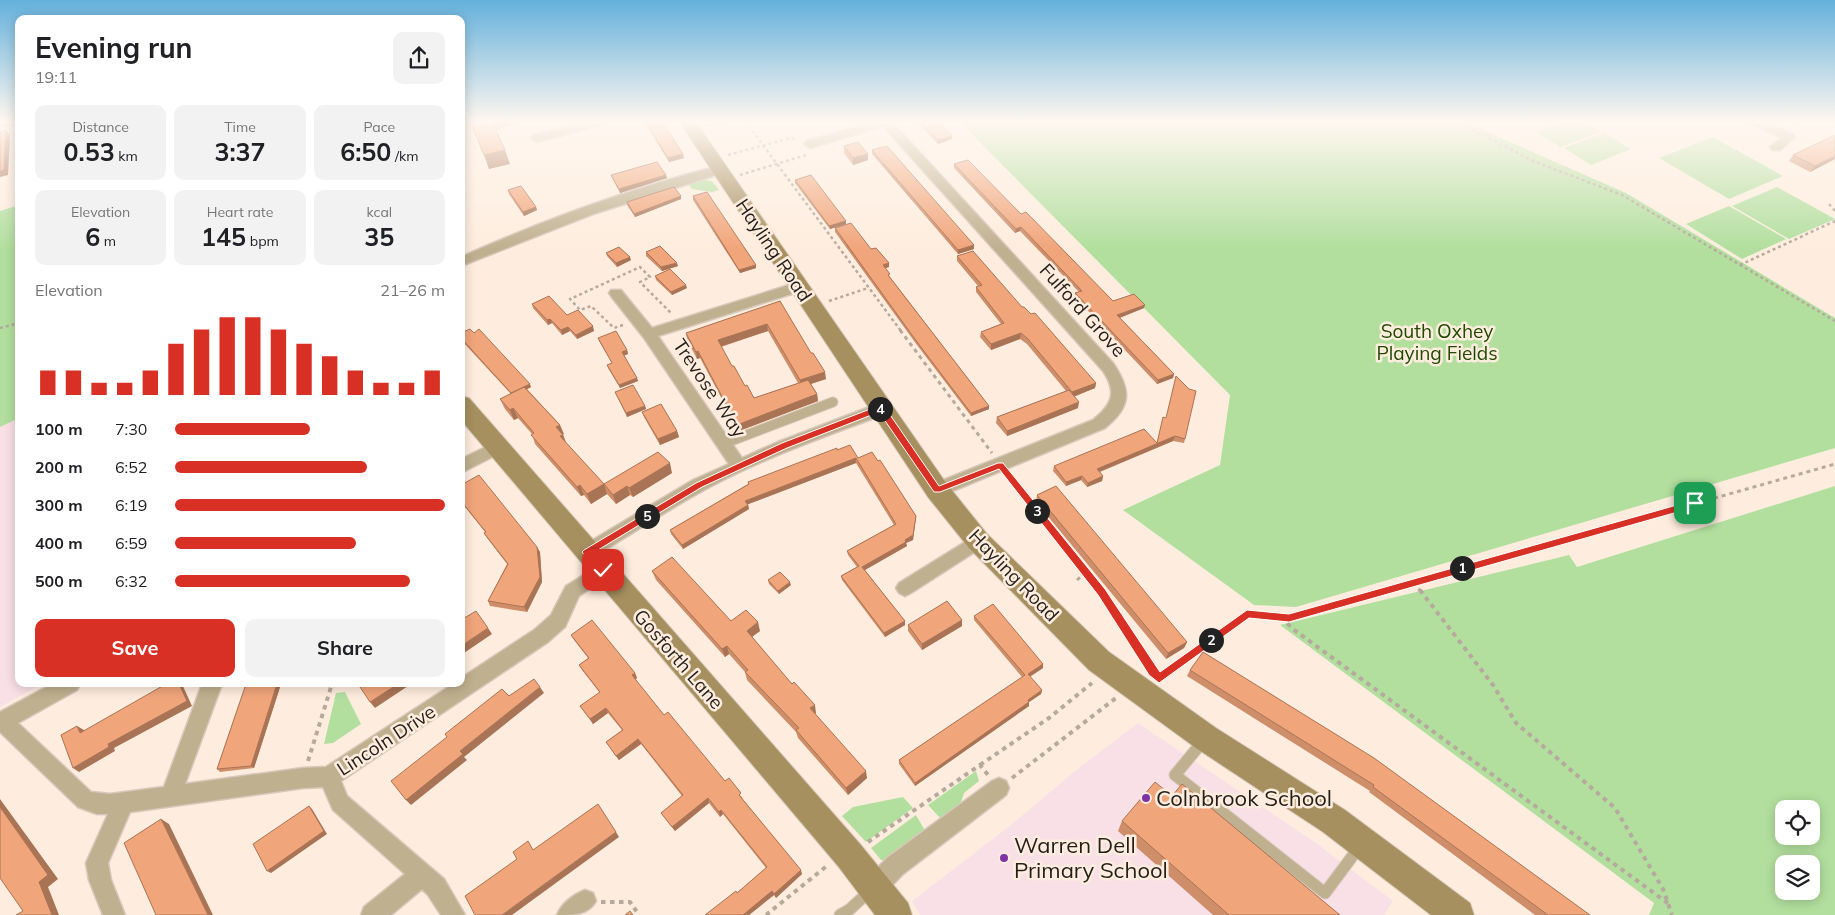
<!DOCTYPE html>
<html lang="en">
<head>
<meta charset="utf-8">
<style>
	body { margin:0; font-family:Mulish,sans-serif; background:#f2f2f2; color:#202124; height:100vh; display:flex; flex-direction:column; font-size:19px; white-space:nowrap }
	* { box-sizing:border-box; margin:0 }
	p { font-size:16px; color:#757577 }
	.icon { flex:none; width:28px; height:28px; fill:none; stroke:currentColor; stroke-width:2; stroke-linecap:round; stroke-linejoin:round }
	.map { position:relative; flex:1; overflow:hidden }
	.sheet { position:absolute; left:15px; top:15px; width:450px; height:672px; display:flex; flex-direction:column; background:#fff; border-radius:10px; box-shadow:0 2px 12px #0003 }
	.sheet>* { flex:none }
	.tools { position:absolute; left:1775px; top:800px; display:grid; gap:10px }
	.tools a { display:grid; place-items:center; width:45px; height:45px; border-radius:10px; background:#fff; box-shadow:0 2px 12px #0003; font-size:25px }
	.pin { position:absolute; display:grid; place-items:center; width:42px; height:42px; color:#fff; margin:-21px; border-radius:10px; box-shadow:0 2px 8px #0006 }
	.km { position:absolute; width:25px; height:25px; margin:-12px; border-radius:50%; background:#222; color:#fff; font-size:14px; line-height:25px; text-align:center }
	.round { display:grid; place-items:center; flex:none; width:52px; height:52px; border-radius:10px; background:#f2f2f2 }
	.head { display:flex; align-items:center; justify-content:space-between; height:85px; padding:0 20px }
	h1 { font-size:28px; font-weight:700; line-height:38px }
	.metrics { display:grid; grid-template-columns:repeat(3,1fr); gap:8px; height:85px; padding:5px 20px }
	.metrics div { display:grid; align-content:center; border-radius:10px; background:#f2f2f2; text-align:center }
	.metrics b { font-size:25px; font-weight:700 }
	.metrics small { font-size:14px; font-weight:400 }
	.metrics p { font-size:14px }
	.chart { height:140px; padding:10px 20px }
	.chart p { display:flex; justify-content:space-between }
	.chart svg { width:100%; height:90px; margin-top:5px; stroke:#d93025; stroke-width:6 }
	.primary-button { display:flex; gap:10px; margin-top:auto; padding:10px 20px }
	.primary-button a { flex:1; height:58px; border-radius:10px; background:#d93025; color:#fff; font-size:20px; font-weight:700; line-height:58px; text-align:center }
	.primary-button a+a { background:#f2f2f2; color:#202124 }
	ul { padding:0 20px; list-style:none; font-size:16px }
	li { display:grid; grid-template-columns:80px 60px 1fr; align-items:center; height:38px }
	li i { height:12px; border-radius:6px; background:#d93025 }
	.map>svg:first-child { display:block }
</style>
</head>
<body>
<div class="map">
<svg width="1835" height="915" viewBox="0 0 1835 915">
	<rect width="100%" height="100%" fill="#feedde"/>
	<!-- education -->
	<g fill="#f9dfe6">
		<polygon points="19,418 19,684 42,684 0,707 0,427"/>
		<polygon points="1138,723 1316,843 1393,901 1384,915 920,915 912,901 1011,825 1075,771"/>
	</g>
	<!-- green -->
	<g fill="#b2df9e" fill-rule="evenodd">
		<polygon points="959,121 1466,121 1494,135 1626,193 1835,318 1835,448 1296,607 1254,605 1123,510 1220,465 1230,395"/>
		<polygon points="1566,121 1583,121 1601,132 1560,147 1536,132"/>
		<polygon points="1604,133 1631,149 1591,165 1564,148"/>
		<polygon points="1713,137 1783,176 1729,199 1659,158"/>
		<polygon points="703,180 712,181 719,190 712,192 692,189 688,184"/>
		<polygon points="1777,187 1835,219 1789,239 1732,206"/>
		<polygon points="19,205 19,418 0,427 0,211"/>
		<polygon points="1729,206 1786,239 1742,259 1686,224"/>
		<path d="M1835 486V915H1649L1654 903 1280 625 1569 555 1577 567ZM1784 809H1811V836H1784ZM1784 864H1811V891H1784Z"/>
		<polygon points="345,692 361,724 333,743 324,744 336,693"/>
		<polygon points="976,771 979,781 964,793 959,808 943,821 928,805"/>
		<polygon points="903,797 913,808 866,842 842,816 853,807"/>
		<polygon points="916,815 924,829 923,836 888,861 881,860 871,848"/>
	</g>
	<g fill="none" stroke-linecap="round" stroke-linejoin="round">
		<defs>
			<polyline id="lane-far1" points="723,444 833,402"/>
			<g id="lane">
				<polyline points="1204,740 1175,775 1325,893 1360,846"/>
				<polyline points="840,915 849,910 871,890"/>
			</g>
			<g id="street">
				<polygon points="0,121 19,121 19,125 0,127"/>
				<polygon points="591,121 610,121 608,123 537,142 531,138 533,135"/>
				<path d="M877 121H891L1113 363C1132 391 1131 407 1105 428L943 495 937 497 931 495 929 490 931 485 1093 420C1113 404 1117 392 1103 371L883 126 810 148 804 144 806 141Z"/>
				<polygon points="1746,121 1761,121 1793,134 1795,137 1780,150 1772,150 1770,147 1781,138"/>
				<path d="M719 166 725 170 723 173 593 214 461 266V257C544 220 631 188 719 166Z"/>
				<path d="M799 282 804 284 806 287 804 290 658 336 742 458 778 442 875 405 881 403 887 405 889 409 887 413C825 437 762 458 704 490 666 511 630 535 593 557L587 559 581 557 578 552 581 547 693 480 729 464 644 338 611 296 609 293 611 290H621L652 328Z"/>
				<polygon points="498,441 504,443 506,447 504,451 461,473 461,459"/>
				<polygon points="978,534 984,536 987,541 984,546 911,593 905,596 899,593 896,588 899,583"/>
				<polygon points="603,563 609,565 612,570 609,575 579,596 565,627 548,642 341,781 347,796 444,879 465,915 441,915 428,895 422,889 391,915 361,915 364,907 405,874 333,810 323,787 303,788 130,812 108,863 111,880 125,915 103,915 89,880 86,863 108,814 97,814 78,807 0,732 0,712 52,684 80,684 77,690 18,723 91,792 110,794 164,787 202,684 222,684 185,784 303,768 326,767 453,684 461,684 461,678 534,630 551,615 566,586"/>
				<polygon points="999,778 1006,781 1009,788 1006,795 903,874 883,895 875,898 867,895 864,887 867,879 887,858 992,781"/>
				<path d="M585 890 593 893 596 901C588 915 574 915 557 915 562 903 573 895 585 890Z"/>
			</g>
			<g id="secondary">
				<polygon points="679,121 695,121 946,483 987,534 1109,652 1216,728 1345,810 1470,903 1474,915 1431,915 1323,832 1196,748 1089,670 969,548 928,497"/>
				<polygon points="461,396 469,398 860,844 908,903 912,915 875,915 838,866 461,420"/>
			</g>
		</defs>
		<!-- lane-far1 casing -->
		<use href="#lane-far1" stroke="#d7c8bb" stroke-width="11"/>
		<!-- lane casing -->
		<use href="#lane" stroke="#d7c8bb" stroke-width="13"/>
		<!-- street casing -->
		<use href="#street" stroke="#d7c8bb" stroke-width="3"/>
		<!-- secondary casing -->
		<use href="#secondary" stroke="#d7c8bb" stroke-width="2"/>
		<!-- path-far2 -->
		<g stroke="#b6a99d" stroke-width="2.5" stroke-dasharray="3 3" stroke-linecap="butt">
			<polyline points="745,121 901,331"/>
			<polyline points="1457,121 1533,161 1622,195 1835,321"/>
			<polyline points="707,126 726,121"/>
			<polyline points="728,155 791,138 798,140"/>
			<polyline points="740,175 806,155"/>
			<polyline points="1829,204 1835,211"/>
			<polyline points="1740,265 1835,221"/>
			<polyline points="829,301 868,288"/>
			<polyline points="623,325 614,328 591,306 580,310 570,299 640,267 650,277 640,282 672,314"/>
			<polyline points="0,328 19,323"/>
		</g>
		<!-- path-far1 -->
		<g stroke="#b6a99d" stroke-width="3" stroke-dasharray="4 4" stroke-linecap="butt">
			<polyline points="900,330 992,453"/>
			<polyline points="1010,476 1102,592"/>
			<polyline points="1077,580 1086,572"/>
			<polyline points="1414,582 1421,592"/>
			<polyline points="1383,592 1835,464"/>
		</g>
		<!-- path -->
		<g stroke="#b6a99d" stroke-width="4" stroke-dasharray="4.5 4.5" stroke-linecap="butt">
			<polyline points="1101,590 1152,671"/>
			<polyline points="1420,590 1493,685 1516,723 1615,808 1663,889 1672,915"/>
			<polyline points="1281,617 1293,629 1669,904"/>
			<polyline points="1158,679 1247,614 1289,618 1387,590"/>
			<polyline points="308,761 332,684"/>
			<polyline points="980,765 1049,718 1092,683"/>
			<polyline points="1012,778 1116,698"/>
			<polyline points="868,842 980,765 988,775"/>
			<polyline points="601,902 630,902 639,915"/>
			<polyline points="766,915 828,865"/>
		</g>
		<!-- lane-far1 -->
		<use href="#lane-far1" stroke="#bfb08f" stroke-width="9"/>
		<!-- lane -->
		<use href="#lane" stroke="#bfb08f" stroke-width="11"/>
		<!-- street -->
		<use href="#street" fill="#bfb08f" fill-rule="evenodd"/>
		<!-- secondary -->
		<use href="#secondary" fill="#a7905f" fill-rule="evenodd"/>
	</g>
	<!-- wall -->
	<g fill="#cf8e6a" fill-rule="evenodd">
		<polygon points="645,121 684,158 669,162 646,125"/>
		<polygon points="916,121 938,121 952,139 938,144"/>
		<polygon points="1793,121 1803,121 1800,124"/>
		<polygon points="844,146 868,154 868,160 853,165 844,153"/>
		<polygon points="872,150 974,249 958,254 872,154"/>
		<polygon points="1793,155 1835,159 1810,172 1789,161"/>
		<polygon points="954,164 1021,214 1113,301 1144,308 1120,318 1174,374 1173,378 1157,384 1075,297 1075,293 1079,292 1020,231 1015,233 954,168"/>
		<polygon points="611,175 667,178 620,193 612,178"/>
		<polygon points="795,180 846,221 846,224 830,229 795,183"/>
		<polygon points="508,190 536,207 537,210 524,216 509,194"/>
		<polygon points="681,196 681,199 635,217 627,205 627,202"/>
		<polygon points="693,196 756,268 740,273 693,200"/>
		<polygon points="835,228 871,249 889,263 889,267 885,268 890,277 989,406 989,409 971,416 917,345 835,232"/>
		<polygon points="646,252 678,266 662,271 646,256"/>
		<polygon points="606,253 631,260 617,267 607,256"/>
		<polygon points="957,256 1022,307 1096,383 1095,388 1074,396 1078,408 1007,436 996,423 997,417 1066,391 1027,344 1020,339 991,350 980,337 981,332 1001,324 976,292 976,287 978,286 957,261"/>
		<polygon points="655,276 687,288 672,295 656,280"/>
		<path d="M780 301 826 379 811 384 817 394 818 401 739 431 700 358 697 359 687 340 686 333ZM768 331 798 383 754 398 745 386 732 366 721 347Z"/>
		<polygon points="532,304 567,315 594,331 577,339 570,331 562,335 552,323 548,325 533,308"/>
		<polygon points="461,333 531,387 527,389 560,425 566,443 604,484 672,473 633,497 630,495 616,504 607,494 591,504 584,495 581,496 535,444 532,434 518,418 514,420 505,409 500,399 511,394 461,340"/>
		<polygon points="598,338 627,350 628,354 624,355 638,381 620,388 608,368 607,365 612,363 599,341"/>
		<polygon points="615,392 645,406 646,409 627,417"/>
		<polygon points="642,412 677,431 679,437 660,445 644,417"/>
		<polygon points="1163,417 1185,439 1184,443 1173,441 1100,472 1103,476 1102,481 1087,487 1081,480 1066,486 1053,471 1054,466 1157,443"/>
		<polygon points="837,450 858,458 916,516 913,540 906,543 907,546 865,570 905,621 905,625 885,637 842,580 841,576 857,567 848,555 847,551 894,525 856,463 748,504 749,509 683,549 671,534 670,530 748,484 748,482"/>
		<polygon points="461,485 540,552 542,582 527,612 490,606 488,601 507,564 487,538 484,533 485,532 461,502"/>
		<polygon points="1037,495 1187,642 1184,648 1166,659 1036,502"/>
		<polygon points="652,571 731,621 760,631 752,637 816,713 815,714 867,778 848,795 798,738 796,732 747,680 745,672 729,654 725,657 656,580"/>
		<polygon points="768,580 791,585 779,594 769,584"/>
		<polygon points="974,616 1043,664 1043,668 1030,677 1042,690 1041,694 1029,702 1029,706 915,786 899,764 899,760 1022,677 974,620"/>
		<polygon points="962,620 962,626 922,650 908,631 908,625"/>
		<polygon points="571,635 635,673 637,678 635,680 664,715 725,781 743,798 742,798 802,874 776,898 774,895 749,915 705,915 737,893 766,868 723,814 720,817 709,803 675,831 664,817 661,813 682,796 641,744 619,760 606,742 622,730 608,713 593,724 580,706 600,693 582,670 579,665 588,658 574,640"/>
		<polygon points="1190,670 1590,915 1535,915 1369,792 1370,791 1187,676"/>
		<polygon points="246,684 281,684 254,768 220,772 217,769"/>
		<polygon points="1172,796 1340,915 1213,915 1118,831 1122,821"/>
	</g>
	<!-- shaded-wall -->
	<g fill="#a97456">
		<polygon points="461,121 469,121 470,122 462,126"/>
		<polygon points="491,121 526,121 494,130"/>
		<polygon points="6,130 10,135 8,175 0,177 0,171"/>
		<polygon points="952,136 952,139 938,144 938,140"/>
		<polygon points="505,150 510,164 489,169 484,155"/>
		<polygon points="683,154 684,158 669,162 668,158"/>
		<polygon points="868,154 868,160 853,165 853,158"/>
		<polygon points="1835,156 1835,159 1810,172 1815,166"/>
		<polygon points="666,175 667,178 620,193 619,189"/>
		<polygon points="681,196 681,199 635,217 634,214"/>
		<polygon points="536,207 537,210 524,216 523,212"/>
		<polygon points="846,221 846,224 830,229 829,226"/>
		<polygon points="1021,227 1020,231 1015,233 1016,229"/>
		<polygon points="974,245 974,249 958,254 958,250"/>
		<polygon points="630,257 631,260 617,267 616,263"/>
		<polygon points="677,263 678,266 662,271 661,267"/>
		<polygon points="889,263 889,267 883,269 883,265"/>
		<polygon points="756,265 756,268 740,273 739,270"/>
		<polygon points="686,285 687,288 672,295 671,292"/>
		<polygon points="1145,305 1144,308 1116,319 1117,315"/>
		<polygon points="550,319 552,323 548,325 547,320"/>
		<polygon points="767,324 768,331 719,347 718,340"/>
		<polygon points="593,326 594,331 577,339 576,335"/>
		<polygon points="463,327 465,330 461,332 461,328"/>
		<polygon points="568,327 570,331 562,335 561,330"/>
		<polygon points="1021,333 1020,339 991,350 991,344"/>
		<polygon points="627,350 628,354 623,356 622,352"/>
		<polygon points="698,351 700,358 697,359 696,352"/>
		<polygon points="825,372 826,379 801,387 800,380"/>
		<polygon points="1174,374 1173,378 1157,384 1158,380"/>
		<polygon points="637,378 638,381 620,388 619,385"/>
		<polygon points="1096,383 1095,388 1071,398 1072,392"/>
		<polygon points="530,384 531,387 513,397 511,393"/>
		<polygon points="817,394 818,401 739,431 737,425"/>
		<polygon points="1079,402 1078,408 1007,436 1007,431"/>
		<polygon points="645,406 646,409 627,417 626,413"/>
		<polygon points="989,406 989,409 971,416 971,413"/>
		<polygon points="513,408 518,418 514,420 510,410"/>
		<polygon points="560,425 564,434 560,437 556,427"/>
		<polygon points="677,431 679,437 660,445 658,439"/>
		<polygon points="563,435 567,445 560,436"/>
		<polygon points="1175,436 1173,441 1096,473 1097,469"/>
		<polygon points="856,458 856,463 746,505 745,501"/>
		<polygon points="670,463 672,473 633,497 629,488"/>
		<polygon points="1082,476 1081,480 1066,486 1066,482"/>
		<polygon points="1103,476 1102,481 1087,487 1088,483"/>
		<polygon points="604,484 607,494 591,504 587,494"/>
		<polygon points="580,485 584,495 581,496 577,487"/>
		<polygon points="627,486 630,495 616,504 613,495"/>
		<polygon points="748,505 749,509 683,549 682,545"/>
		<polygon points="916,516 913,540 906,543 907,546 863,571 862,567"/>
		<polygon points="537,547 540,552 542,582 527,612 524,607"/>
		<polygon points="790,582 791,585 779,594 778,591"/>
		<polygon points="962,620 962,626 922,650 922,644"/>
		<polygon points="905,621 905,625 885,637 884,633"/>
		<polygon points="758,622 760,631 749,639 747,631"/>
		<polygon points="488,628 492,634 461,655 461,646"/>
		<polygon points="1187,642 1184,648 1166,659 1168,653"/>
		<polygon points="727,646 729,654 725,657 722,649"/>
		<polygon points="1043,664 1043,668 1027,678 1028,674"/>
		<polygon points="635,673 637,678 634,680 632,675"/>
		<polygon points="179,684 182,684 192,706 114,748 115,751 79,772 73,768 108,744"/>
		<polygon points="277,684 281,684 254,768 251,766"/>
		<polygon points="398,684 411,684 375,708 370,702"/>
		<polygon points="540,687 544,693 464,757 467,760 411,805 406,800 460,751"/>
		<polygon points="1042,690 1041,694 1029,702 1029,706 915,786 915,783"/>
		<polygon points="815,705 816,713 812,716 810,708"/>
		<polygon points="606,708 608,713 593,724 590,719"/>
		<polygon points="77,726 84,730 86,737 80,733"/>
		<polygon points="638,739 641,744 619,760 616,756"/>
		<polygon points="866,771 867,778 848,795 846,788"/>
		<polygon points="708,798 709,803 675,831 672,827"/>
		<polygon points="0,799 58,879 48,887 59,915 52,915 0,807"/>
		<polygon points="309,806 312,809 327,834 271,873 267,871"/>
		<polygon points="721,810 723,814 720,817 719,812"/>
		<polygon points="161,819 169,824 213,915 208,915"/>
		<polygon points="616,832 619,837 512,915 502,915"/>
		<polygon points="801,870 802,874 776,898 774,894"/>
		<polygon points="772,891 774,895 749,915 743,915"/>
	</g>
	<!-- building -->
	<g fill="#f1a57b" stroke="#a97456">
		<polygon points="470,121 492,121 505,150 484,155"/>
		<polygon points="645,121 662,121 683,154 668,158"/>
		<polygon points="920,121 938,121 952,136 938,140"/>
		<polygon points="6,130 4,170 0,171 0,132"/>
		<polygon points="1835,135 1835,156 1815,166 1793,155"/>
		<polygon points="858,142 868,154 853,158 844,146"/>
		<polygon points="887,146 974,245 958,250 872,150"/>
		<polygon points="968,160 1021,214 1026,212 1113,301 1134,294 1145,305 1117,315 1174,374 1158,380 1075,293 1082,291 1021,227 1016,229 954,164"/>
		<polygon points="657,162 666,175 619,189 611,175"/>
		<polygon points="811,175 846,221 829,226 795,180"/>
		<polygon points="521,186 536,207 523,212 508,190"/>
		<polygon points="674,187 681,196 634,214 627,202"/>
		<polygon points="707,192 756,265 739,270 693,196"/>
		<polygon points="851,223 871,249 876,248 889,263 883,265 890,274 888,275 989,406 971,413 917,342 835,228"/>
		<polygon points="660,246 677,263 661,267 646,252"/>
		<polygon points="619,247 630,257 616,263 606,253"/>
		<polygon points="973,251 1022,307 1024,307 1031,314 1035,313 1096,383 1072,392 1028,339 1021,333 991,344 981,332 1004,323 976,287 982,285 957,256"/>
		<polygon points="670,269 686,285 671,292 655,276"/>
		<polygon points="549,296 567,315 578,310 593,326 576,335 568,327 561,330 550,319 547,320 532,304"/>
		<polygon points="780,301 811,353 813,353 825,372 800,380 767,324 718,340 732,366 734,366 745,386 747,385 754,398 808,380 817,394 737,425 698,351 696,352 686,333"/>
		<polygon points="470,329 474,333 479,329 530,384 511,393 461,338 461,333"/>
		<polygon points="616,331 627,350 622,352 637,378 619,385 607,365 612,363 598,338"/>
		<polygon points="1176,376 1189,389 1196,391 1185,439 1175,436 1097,469 1103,476 1088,483 1082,476 1066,482 1054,466 1144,429 1157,443 1163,417 1166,418"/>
		<polygon points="633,385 645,406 626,413 615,392"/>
		<polygon points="524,387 560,425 556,427 563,435 560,436 604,484 658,452 670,463 629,488 627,486 613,495 604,484 587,494 580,485 577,487 531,435 534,433 513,408 510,410 500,399"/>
		<polygon points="1069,390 1079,402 1007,431 997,417"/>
		<polygon points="661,404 677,431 658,439 642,412"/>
		<polygon points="850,445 858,458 872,452 878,461 880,460 916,516 913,535 905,540 906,542 862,567 905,621 884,633 841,576 859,566 847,551 896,524 856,458 745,501 748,505 682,545 670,530 749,484 748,482 837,448 837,450"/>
		<polygon points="479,475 537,547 540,577 524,607 488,601 508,564 484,533 486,532 461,501 461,485"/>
		<polygon points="1056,486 1187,642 1168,653 1037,495"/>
		<polygon points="672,557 731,621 746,610 758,622 747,631 792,684 794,682 815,705 810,708 866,771 846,788 796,730 799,728 745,672 748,670 727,646 722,649 652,571"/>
		<polygon points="780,572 790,582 778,591 768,580"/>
		<polygon points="947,601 962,620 922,644 908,625"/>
		<polygon points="993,604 1043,664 1028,674 1042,690 1028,700 1029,702 915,783 899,760 1025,675 974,616"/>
		<polygon points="476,611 488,628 461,646 461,620"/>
		<polygon points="592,620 635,673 632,675 664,715 668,712 725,781 729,778 741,793 739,795 801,870 774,894 772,891 743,915 705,915 736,891 737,893 767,867 721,810 719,812 708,798 672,827 661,813 683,795 638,739 616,756 606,742 623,730 606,708 590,719 580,706 600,692 579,665 589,658 571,635"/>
		<polygon points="1203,652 1374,758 1590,915 1548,915 1373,787 1374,785 1190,670"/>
		<polygon points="534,679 540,687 460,751 463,754 406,800 391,781 447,737 445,734 502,689 509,696"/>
		<polygon points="166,684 179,684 187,701 108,744 109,747 73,768 61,735 77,726 80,733"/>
		<polygon points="246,684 277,684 251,766 217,769"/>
		<polygon points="358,684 398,684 370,702"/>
		<polygon points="1155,782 1172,796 1182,784 1340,915 1229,915 1122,821"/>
		<polygon points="598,804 616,832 502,915 475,915 465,896 517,859 513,852 528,841 533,850"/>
		<polygon points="309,806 324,831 267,871 253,844"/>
		<polygon points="0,807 48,875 39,882 52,915 16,915 23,911 0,878"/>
		<polygon points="161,819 208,915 156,915 124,843"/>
		<polygon points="630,911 633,915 625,915"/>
	</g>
	<!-- sky -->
	<linearGradient id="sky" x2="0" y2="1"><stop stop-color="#64b1dc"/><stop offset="0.49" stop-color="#fff7f0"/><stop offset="1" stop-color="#fff7f0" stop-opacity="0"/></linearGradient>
	<rect width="1835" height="249" fill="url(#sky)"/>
	<!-- route -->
	<polygon fill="#d93025" stroke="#fff" points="878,406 884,406 939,486 998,463 1003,463 1105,589 1160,672 1247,610 1289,614 1695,500 1699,503 1695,507 1289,622 1249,618 1159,683 1149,675 1098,595 999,469 940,492 934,492 879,412 787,448 702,487 593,553 606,568 606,573 599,573 582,552 584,550 696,483 782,443"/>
	<!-- markers -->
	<g fill="#7e32a4" stroke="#feedde" stroke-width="2">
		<circle cx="1146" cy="798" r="5"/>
		<circle cx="1004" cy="858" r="5"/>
	</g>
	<g text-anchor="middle" stroke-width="5" stroke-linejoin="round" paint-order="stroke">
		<!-- street labels -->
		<g font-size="19" fill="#251f19" stroke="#feedde">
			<text transform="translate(774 250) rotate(56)" y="7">Hayling Road</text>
			<text transform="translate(1083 310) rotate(48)" y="7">Fulford Grove</text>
			<text transform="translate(710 388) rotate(56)" y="7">Trevose Way</text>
			<text transform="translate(1014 575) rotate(46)" y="7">Hayling Road</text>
			<text transform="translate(679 659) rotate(49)" y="7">Gosforth Lane</text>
			<text transform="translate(386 740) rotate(-33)" y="7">Lincoln Drive</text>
		</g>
		<!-- park labels -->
		<g font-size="19" fill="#204b01" stroke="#feedde">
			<text x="1437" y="338">South Oxhey<tspan x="1437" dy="22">Playing Fields</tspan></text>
		</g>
		<!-- near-poi labels -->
		<g font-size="22" fill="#251f19" stroke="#feedde" text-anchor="start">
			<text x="1156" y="806">Colnbrook School</text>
			<text x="1014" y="853">Warren Dell<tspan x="1014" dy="25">Primary School</tspan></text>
		</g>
	</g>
</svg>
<div class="tools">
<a><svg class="icon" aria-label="locate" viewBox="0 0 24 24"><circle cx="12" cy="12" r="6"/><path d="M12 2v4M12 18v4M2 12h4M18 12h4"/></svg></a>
<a><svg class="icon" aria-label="layers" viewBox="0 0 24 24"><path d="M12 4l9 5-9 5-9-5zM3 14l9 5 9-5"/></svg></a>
</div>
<div class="pin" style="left:1695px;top:503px;background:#1e9e55"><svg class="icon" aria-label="arrive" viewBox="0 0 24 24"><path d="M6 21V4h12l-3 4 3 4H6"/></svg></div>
<div class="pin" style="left:603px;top:570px;background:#d93025"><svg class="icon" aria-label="check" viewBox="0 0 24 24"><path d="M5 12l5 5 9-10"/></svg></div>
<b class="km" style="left:1462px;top:568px">1</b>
<b class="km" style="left:1211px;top:640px">2</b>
<b class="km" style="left:1037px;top:511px">3</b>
<b class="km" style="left:880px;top:409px">4</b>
<b class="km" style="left:647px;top:516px">5</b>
<section class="sheet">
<div class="head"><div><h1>Evening run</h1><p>19:11</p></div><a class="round"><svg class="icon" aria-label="share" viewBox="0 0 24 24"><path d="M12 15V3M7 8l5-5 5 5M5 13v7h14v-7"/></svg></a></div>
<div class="metrics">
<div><p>Distance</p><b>0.53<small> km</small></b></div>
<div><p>Time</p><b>3:37</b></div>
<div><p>Pace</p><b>6:50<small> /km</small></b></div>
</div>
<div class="metrics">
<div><p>Elevation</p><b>6<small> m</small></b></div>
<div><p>Heart rate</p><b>145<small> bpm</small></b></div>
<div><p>kcal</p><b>35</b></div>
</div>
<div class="chart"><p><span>Elevation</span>21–26 m</p>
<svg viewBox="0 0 160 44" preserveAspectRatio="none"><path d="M5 44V32M15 44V32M25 44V38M35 44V38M45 44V32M55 44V19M65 44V12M75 44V6M85 44V6M95 44V12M105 44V19M115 44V25M125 44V32M135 44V38M145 44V38M155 44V32"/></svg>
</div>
<ul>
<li><b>100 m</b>7:30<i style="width:50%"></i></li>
<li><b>200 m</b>6:52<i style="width:71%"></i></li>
<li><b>300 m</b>6:19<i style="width:100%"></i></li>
<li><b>400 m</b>6:59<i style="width:67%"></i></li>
<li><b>500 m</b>6:32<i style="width:87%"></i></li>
</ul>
<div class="primary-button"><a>Save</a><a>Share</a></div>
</section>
</div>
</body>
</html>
